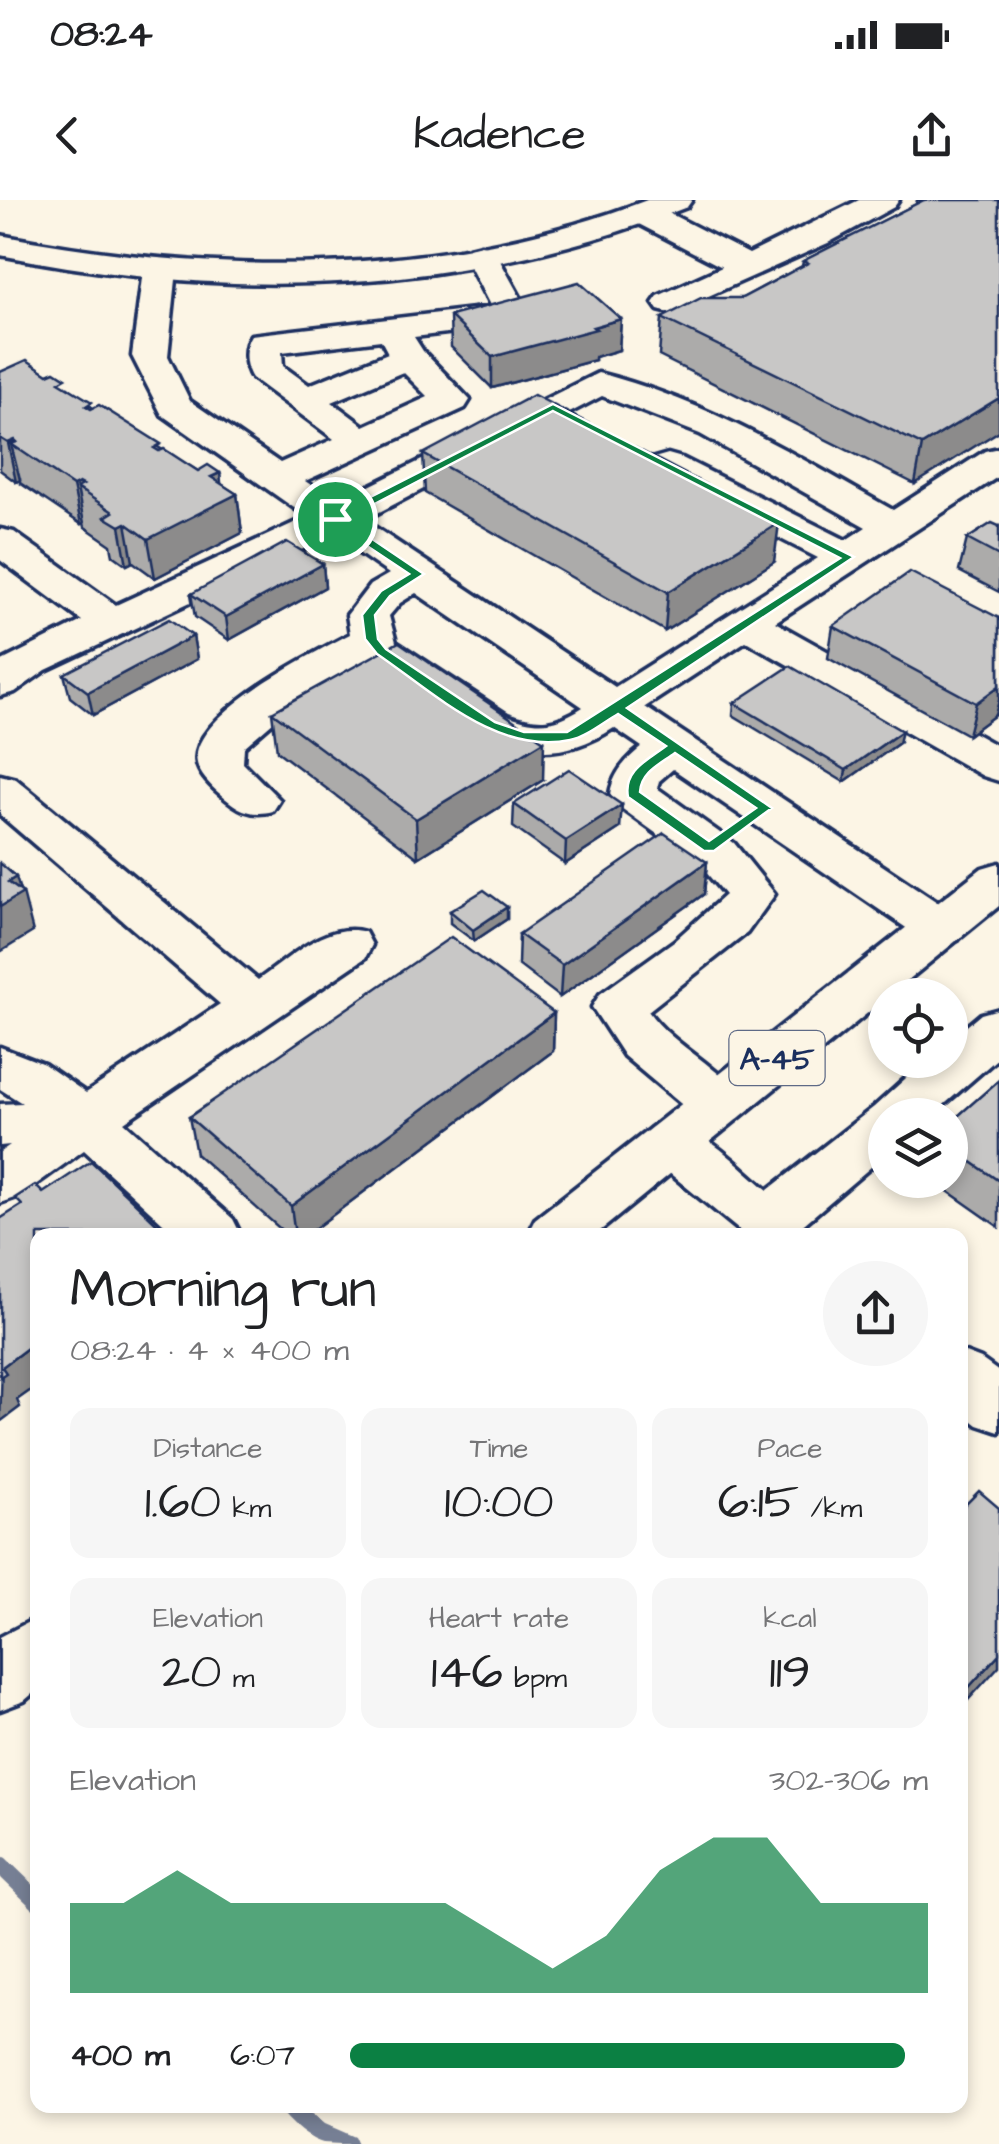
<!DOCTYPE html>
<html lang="en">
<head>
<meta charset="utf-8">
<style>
	body { margin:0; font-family:"Architects Daughter",sans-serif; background:#f6f6f6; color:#202124; height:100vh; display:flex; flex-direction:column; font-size:38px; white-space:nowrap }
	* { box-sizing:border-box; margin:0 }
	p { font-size:32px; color:#757577 }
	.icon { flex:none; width:55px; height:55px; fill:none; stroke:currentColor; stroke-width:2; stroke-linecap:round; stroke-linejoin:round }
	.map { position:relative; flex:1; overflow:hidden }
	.sheet { position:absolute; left:30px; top:1028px; width:938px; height:885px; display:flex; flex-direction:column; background:#fff; border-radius:20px; box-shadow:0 5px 15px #0003 }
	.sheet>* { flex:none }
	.tools { position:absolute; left:868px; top:778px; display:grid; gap:20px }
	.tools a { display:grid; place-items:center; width:100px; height:100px; border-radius:50%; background:#fff; box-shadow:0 5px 15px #0003; font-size:50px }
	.pin { position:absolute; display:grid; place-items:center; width:85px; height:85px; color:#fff; margin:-42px; border:5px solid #fff; border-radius:50%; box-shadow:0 2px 10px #0007 }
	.round { display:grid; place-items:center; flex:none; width:105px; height:105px; border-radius:52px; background:#f6f6f6 }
	.headline { display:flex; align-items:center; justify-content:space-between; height:170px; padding:0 40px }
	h1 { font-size:55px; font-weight:600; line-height:75px }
	.metrics { display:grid; grid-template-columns:repeat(3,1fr); gap:15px; height:170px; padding:10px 40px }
	.metrics div { display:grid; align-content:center; border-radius:20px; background:#f6f6f6; text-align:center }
	.metrics b { font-size:50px; font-weight:600 }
	.metrics small { font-size:28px; font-weight:400 }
	.metrics p { font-size:28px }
	.chart { height:280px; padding:20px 40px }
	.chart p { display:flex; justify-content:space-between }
	.chart svg { width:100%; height:180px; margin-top:10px; fill:#0b8043; opacity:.7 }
	ul { padding:0 40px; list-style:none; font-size:32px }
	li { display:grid; grid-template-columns:160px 120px 1fr; align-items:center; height:75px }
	li i { height:25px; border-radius:12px; background:#0b8043 }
	.status { display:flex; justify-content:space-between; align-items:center; height:70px; padding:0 50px; background:#fff; direction:ltr }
	.status svg { height:28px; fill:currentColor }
	header { display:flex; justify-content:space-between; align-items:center; height:130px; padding:0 40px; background:#fff; font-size:45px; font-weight:600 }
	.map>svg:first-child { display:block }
</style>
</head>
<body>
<div class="status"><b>08:24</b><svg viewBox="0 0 49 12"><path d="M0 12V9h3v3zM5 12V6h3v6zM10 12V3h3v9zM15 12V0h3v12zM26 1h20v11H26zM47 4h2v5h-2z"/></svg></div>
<header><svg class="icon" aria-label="back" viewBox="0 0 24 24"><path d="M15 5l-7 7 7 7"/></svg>Kadence<svg class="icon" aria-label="share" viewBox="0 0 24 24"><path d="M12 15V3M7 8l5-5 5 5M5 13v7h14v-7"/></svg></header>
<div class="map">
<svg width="999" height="1944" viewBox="0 0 999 1944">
	<rect width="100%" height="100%" fill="#fcf5e5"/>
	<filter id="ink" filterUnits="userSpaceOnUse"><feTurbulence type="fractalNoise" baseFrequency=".01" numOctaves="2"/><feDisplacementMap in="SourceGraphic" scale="20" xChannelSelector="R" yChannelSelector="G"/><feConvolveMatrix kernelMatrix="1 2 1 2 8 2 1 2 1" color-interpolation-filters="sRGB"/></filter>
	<g filter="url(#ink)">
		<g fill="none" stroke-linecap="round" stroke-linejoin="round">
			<!-- stream -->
			<g fill="#767f94" fill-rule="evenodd">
				<polygon points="0,1655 6,1658 38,1689 38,1711 32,1708 0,1677"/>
				<path d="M277 1905H302L325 1924 355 1937 358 1944C347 1944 334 1944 323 1943 307 1939 285 1919 277 1905Z"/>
			</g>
			<defs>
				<g id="minor">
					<polygon points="859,0 899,0 894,7 828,43 670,113 658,110 653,103 658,96 722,67 631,20 627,13 631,6 655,6 749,54"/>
					<path d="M481 45 493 48 530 115 525 122 513 125 414 137 423 151 470 200 465 208 305 281 337 302 598 173C706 200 797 256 893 310L985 251 999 248V276L775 422 999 547V581L983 576 746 441 645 507 958 716 966 728 958 740 941 745 924 740 673 569 659 581 657 588 734 643 775 694 747 733 648 811C674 848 723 866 745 905L737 919 718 925 699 919 624 856 592 807 600 794 674 741 725 695 700 665 617 605 610 594C613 574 626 559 642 547L614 528C519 590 443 514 366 460L296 502 244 547 243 563 280 600 273 611C250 617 237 609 219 593 211 586 199 574 197 563 187 516 316 452 350 434L347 415 370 385 389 374 333 335 46 470 15 492 0 496V462L82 421 0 360V329L14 332 116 405 307 317 162 215 132 156 143 70 148 63H172L177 70 168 156 190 201 280 263 334 239 252 178C244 166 243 147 251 135L491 107 464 55 469 48ZM381 140 388 153 309 185 283 166 282 152ZM403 172 428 197 364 226 332 202ZM602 196 700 234 866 327 846 340 682 258 668 254 654 258 649 266 654 274 818 358 615 487 364 320ZM416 393 583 507C555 525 539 527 507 515L396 442 389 416 400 403Z"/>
					<path d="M0 575 16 579 258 780C289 759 326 721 365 732L372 745 365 758 124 922 233 1019 241 1035H176L84 950 20 996 0 1003V952L10 945 0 946V904L22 903 0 889V847L44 864 86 893 220 804 0 615Z"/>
					<path d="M999 809V857L932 915H885V955L791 1035H745L651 958 643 943 651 928C694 914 735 964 768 990L874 907 926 860H950V840L981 814Z"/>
					<polygon points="960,1151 981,1159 999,1172 999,1232 978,1225 960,1211"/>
				</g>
				<g id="major">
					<path d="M647 0H692L687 7C463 95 235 102 0 55V35C214 77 441 79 647 0Z"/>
					<polygon points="999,663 999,706 595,1035 527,1035 535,1019 982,668"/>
					<polygon points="38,1417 38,1489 24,1501 0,1510 0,1437"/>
				</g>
			</defs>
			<!-- minor casing -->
			<use href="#minor" stroke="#1b2f5e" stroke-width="7"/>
			<!-- major casing -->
			<use href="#major" stroke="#1b2f5e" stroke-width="7"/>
			<!-- minor -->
			<use href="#minor" fill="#fcf5e5" fill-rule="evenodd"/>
			<!-- major -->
			<use href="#major" fill="#fcf5e5" fill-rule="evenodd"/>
		</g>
		<!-- wall -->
		<g fill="#acabaa" stroke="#1b2f5e" stroke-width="2.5">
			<polygon points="917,0 999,0 915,284 659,156 662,118 742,98 802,66 803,61 916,4"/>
			<polygon points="450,116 621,119 619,150 595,157 595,160 492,188 451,147"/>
			<polygon points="0,172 68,187 93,208 198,271 220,273 221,284 237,294 242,333 155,378 133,362 127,365 113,355 111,345 85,327 84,323 81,324 20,283 20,280 16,282 0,270"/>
			<polygon points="423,254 774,362 665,431 425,293"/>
			<polygon points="999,326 999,392 959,371 967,339"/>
			<polygon points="323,364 325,387 229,440 195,417 191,394"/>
			<polygon points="999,418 999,517 995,515 968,535 828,458 833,426"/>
			<polygon points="193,436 197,459 93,515 70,497 64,474"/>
			<polygon points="734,503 899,543 844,582 733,515"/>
			<polygon points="272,512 543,580 418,658 277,551"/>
			<polygon points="514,604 620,628 565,664 513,627"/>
			<polygon points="707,662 704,694 560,797 518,765 519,734"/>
			<polygon points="507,707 507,719 474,741 450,723 450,711"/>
			<polygon points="554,813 553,851 306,1035 287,1035 196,954 189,917"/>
			<polygon points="999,880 999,1027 932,980 950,980 950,923"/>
		</g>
		<!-- shaded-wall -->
		<g fill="#8c8b8b" stroke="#1b2f5e" stroke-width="2.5">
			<polygon points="621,119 619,150 595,157 595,160 492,188 492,157"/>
			<polygon points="999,198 999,231 915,284 922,245"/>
			<polygon points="15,240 16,248 11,244 20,280 16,282 8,243"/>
			<polygon points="220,273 223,301 237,294 242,333 155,378 148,339 211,277"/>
			<polygon points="79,283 81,291 77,288 84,323 81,324 73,286"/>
			<polygon points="126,323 133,362 127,365 120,326"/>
			<polygon points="779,323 774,362 665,431 668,392"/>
			<polygon points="323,364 325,387 229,440 226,417"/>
			<polygon points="193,436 197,459 93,515 88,492"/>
			<polygon points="999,486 999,500 995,515 968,535 976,503"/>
			<polygon points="902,531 899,543 844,582 846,570"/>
			<polygon points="544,541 543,580 418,658 416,619"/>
			<polygon points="622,605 620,628 565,664 566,641"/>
			<polygon points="707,662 704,694 560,797 562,765"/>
			<polygon points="16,677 21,694 23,693 33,732 0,752 0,707 8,682"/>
			<polygon points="507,707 507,719 474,741 473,730"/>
			<polygon points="554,813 553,851 306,1035 295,1035 291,1006"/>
			<polygon points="34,1143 38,1152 38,1185 17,1200 20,1207 0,1222 2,1167"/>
			<polygon points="999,1454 999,1466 960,1509 960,1497"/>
		</g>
		<!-- building -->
		<g fill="#c8c7c6" stroke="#1b2f5e" stroke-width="2.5">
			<polygon points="924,0 999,0 999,198 922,245 662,118 701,98 742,98 808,63 803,61"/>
			<polygon points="579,82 621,119 593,127 596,129 492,157 450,116"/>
			<polygon points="27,160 48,174 55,171 66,178 59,182 92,202 86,206 91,209 99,205 161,244 154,248 159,251 164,249 198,271 208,265 220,273 211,277 237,294 148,339 126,323 120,326 105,317 113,312 77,288 83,285 79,283 73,286 11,244 17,242 15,240 8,243 0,238 0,172"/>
			<polygon points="534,195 779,323 668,392 423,254"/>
			<polygon points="992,323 999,326 999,356 967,339"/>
			<polygon points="287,342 323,364 226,417 191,394"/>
			<polygon points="910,372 999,418 999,486 976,503 833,426"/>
			<polygon points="169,419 193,436 88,492 64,474"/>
			<polygon points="399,442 544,541 416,619 272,512"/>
			<polygon points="790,466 902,531 846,570 734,503"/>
			<polygon points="569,569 622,605 566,641 514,604"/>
			<polygon points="664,633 707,662 562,765 519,734"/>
			<polygon points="0,663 16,677 8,682 23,693 0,707"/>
			<polygon points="484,690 507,707 473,730 450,711"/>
			<polygon points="451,737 554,813 291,1006 189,917"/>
			<polygon points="999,880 999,981 950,947 950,923"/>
			<polygon points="91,961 169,1035 38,1035 38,1147 34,1143 2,1167 6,1173 0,1177 0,1019 22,1005 15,998 35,985 43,993"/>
			<polygon points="979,1291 999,1308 999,1454 960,1497 960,1310"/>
		</g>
	</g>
	<!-- route -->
	<path fill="#0b8043" stroke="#fff" stroke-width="2.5" fill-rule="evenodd" d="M553 204 854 357 627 508 772 608 714 651H704L628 597C623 571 647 560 666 546L618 514C604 522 586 537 570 540 497 555 433 492 377 454L365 439 362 415 381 391 409 374 331 322V317ZM553 211 840 358 567 532H524L495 522 386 449 378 439 375 415 390 396 424 374 344 320ZM675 553 756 608 709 641 640 592C641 572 660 564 675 553Z"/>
	<g text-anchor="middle" stroke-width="8" stroke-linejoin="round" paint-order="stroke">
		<!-- shield labels -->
		<rect fill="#fcf5e5" stroke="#5e6a86" stroke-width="2.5" x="729.5" y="831" width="95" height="54" rx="8"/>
		<g font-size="32" font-weight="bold" fill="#1b2f5e">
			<text x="777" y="869">A-45</text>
		</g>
	</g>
</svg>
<div class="tools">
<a><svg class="icon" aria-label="locate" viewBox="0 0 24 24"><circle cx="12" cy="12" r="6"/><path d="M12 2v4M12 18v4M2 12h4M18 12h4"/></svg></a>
<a><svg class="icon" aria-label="layers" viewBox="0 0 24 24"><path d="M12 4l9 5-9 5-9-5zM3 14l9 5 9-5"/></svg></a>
</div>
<div class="pin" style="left:335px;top:319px;background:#1e9e55"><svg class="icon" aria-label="arrive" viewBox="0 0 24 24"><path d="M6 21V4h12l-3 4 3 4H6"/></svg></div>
<section class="sheet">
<div class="headline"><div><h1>Morning run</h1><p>08:24 · 4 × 400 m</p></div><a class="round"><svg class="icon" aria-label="share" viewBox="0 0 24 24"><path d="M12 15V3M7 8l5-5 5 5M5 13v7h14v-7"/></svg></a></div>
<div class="metrics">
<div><p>Distance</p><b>1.60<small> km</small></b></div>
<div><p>Time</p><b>10:00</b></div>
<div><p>Pace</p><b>6:15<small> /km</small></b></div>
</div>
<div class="metrics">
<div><p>Elevation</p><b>20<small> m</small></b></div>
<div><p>Heart rate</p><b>146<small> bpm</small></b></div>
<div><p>kcal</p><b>119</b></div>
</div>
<div class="chart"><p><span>Elevation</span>302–306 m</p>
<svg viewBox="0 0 160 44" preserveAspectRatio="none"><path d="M0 44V22L10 22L20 14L30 22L40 22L50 22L60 22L70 22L80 30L90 38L100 30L110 14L120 6L130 6L140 22L150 22L160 22V44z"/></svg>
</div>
<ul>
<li><b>400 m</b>6:07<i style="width:96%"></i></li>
</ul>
</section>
</div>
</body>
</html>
